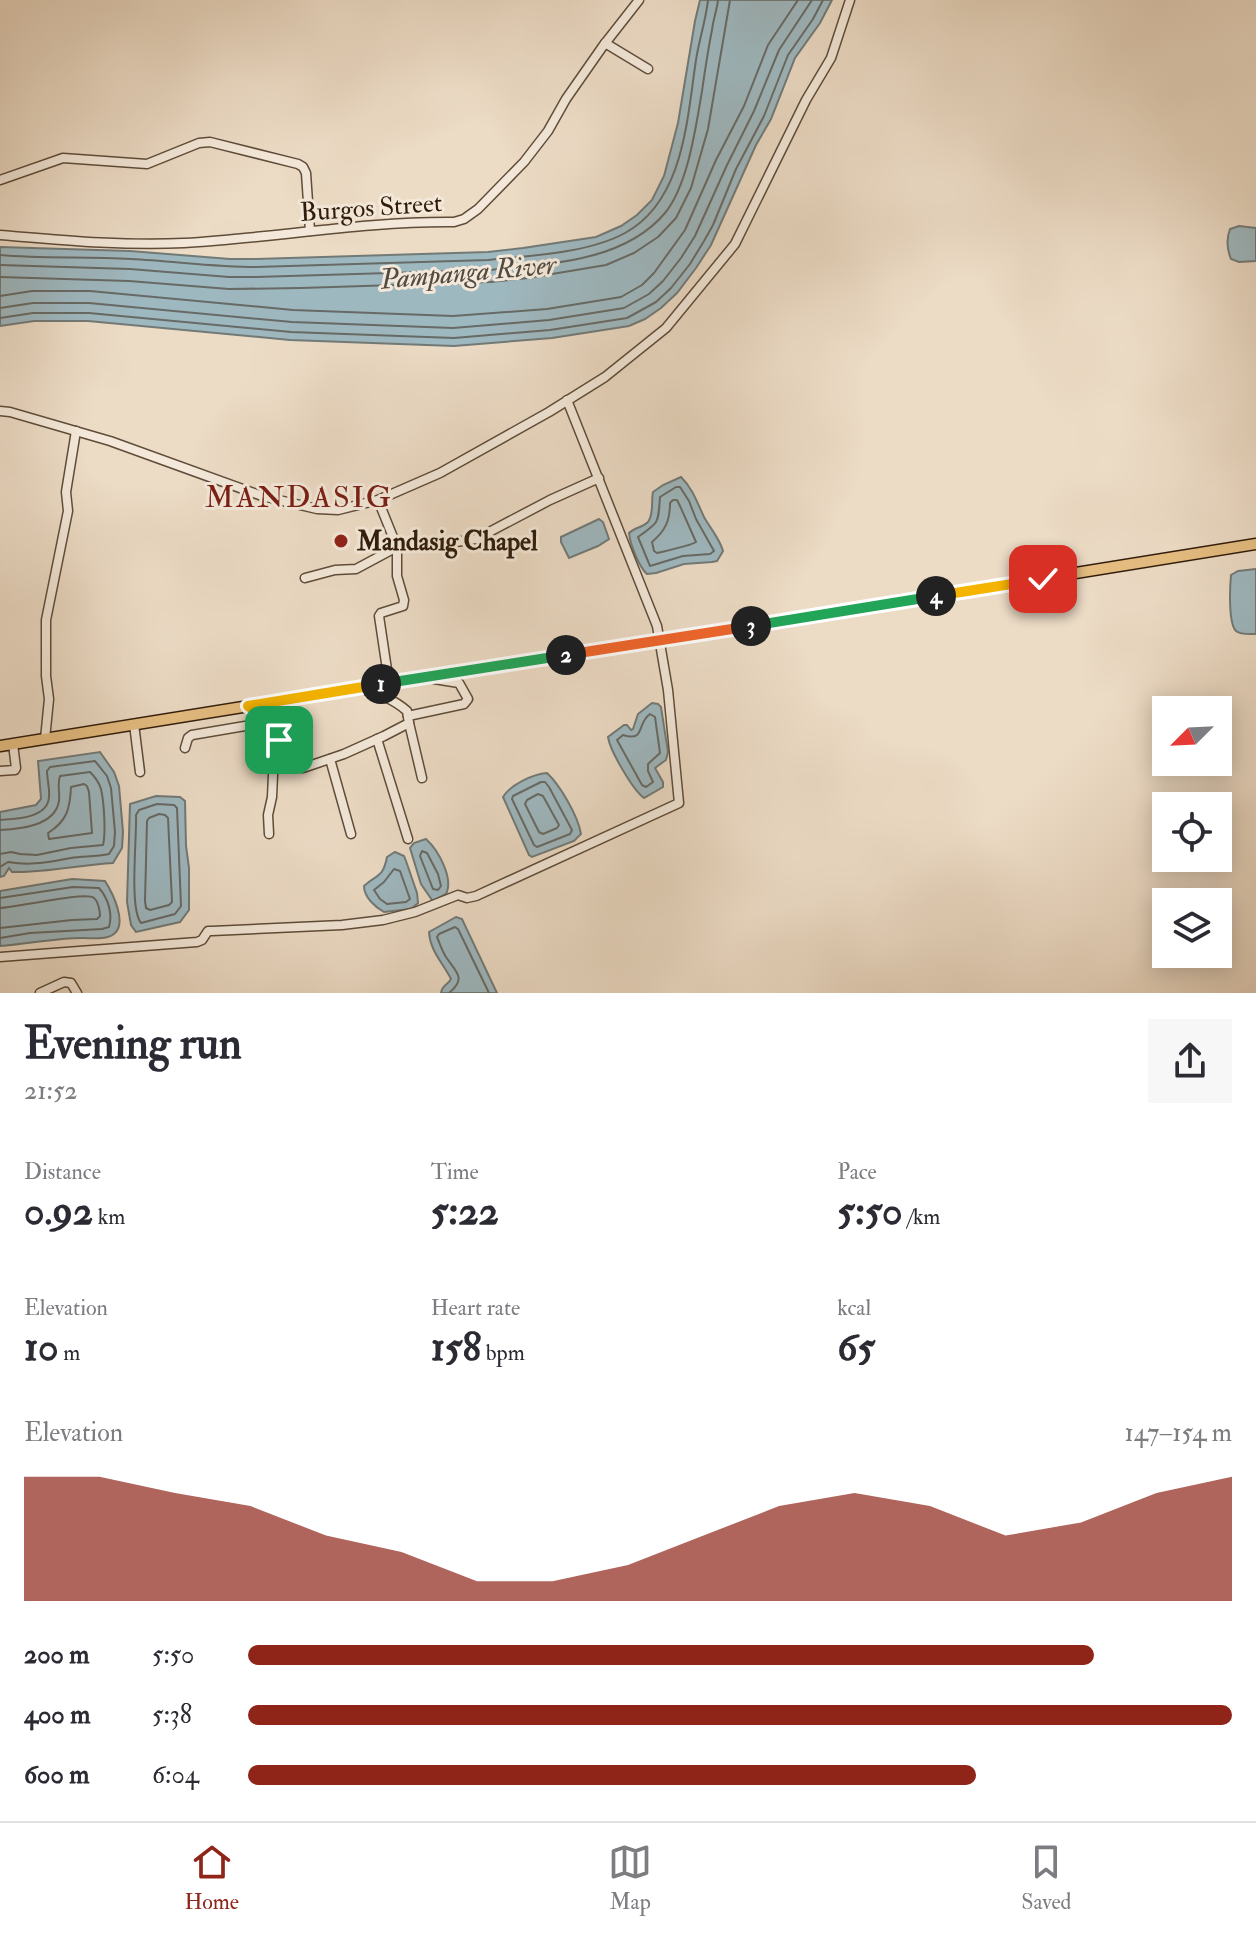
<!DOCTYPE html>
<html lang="en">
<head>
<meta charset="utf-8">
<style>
	body { margin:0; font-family:"IM FELL Double Pica",serif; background:#f7f7f7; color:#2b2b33; height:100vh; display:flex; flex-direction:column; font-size:30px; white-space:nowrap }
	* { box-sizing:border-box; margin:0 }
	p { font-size:26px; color:#7c7c81 }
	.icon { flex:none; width:44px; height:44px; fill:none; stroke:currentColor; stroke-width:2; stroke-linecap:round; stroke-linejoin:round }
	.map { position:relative; height:993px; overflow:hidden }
	.details { display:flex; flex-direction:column; background:#fff; flex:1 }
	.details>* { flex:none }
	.needle { width:52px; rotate:246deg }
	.tools { position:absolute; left:1152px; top:696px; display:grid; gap:16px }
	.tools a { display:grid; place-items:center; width:80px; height:80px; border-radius:0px; background:#fff; box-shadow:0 4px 20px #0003; font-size:40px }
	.pin { position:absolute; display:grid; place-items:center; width:68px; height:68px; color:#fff; margin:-34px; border-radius:16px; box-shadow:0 4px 12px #0006 }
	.km { position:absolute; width:40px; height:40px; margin:-20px; border-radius:50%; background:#222; color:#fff; font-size:22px; line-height:40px; text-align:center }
	.round { display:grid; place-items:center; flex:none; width:84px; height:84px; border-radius:0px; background:#f7f7f7 }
	.headline { display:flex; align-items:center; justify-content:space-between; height:136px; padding:0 24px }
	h1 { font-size:44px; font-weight:700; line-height:60px }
	.stats { display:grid; grid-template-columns:repeat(3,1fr); gap:12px; height:136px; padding:8px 24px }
	.stats div { display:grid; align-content:center }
	.stats b { font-size:40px; font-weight:700 }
	.stats small { font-size:22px; font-weight:400 }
	.stats p { font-size:22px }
	.chart { height:224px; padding:16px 24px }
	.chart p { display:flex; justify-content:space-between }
	.chart svg { width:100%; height:144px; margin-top:8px; fill:#8f2418; opacity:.7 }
	ul { padding:0 24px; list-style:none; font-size:26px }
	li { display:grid; grid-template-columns:128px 96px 1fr; align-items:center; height:60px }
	li i { height:20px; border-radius:10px; background:#8f2418 }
	.dock { display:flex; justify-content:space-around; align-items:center; height:112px; border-top:2px solid #e1e1e2; background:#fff; font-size:22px; color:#7c7c81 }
	.dock a { display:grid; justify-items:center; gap:4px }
	.dock .current { color:#8f2418 }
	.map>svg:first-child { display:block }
</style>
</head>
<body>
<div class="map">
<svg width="1256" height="993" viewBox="0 0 1256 993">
	<rect width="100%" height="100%" fill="#ecdbc5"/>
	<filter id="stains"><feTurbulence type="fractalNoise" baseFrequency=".0025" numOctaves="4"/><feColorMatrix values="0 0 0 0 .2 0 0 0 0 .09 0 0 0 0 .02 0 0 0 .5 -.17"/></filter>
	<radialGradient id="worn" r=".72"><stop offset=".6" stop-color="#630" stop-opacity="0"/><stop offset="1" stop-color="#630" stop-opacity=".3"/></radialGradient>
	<!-- water -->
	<g fill="#9eb8c0" stroke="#727a77" stroke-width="2">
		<polygon points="700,0 832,0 820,23 795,58 771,119 756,145 711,245 696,268 677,293 661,308 645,319 629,326 552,338 454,346 290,340 88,321 34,321 0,326 0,247 130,251 230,259 256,259 488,252 523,248 596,237 621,226 637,215 652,200 664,176 678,123 695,21"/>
		<path d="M1239 226 1256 228V261L1239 262 1231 259C1227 249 1226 239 1230 229Z"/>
		<path d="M681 477C693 489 697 502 704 517 710 528 720 539 723 551L717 561 712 562 684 564 656 573 647 574C639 567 630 544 629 533 635 527 642 528 648 522 654 514 651 501 653 492L663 485Z"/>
		<polygon points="599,519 603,522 609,539 598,546 569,558 561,542 561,537"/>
		<path d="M1256 569V634C1250 634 1241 635 1236 631 1228 623 1230 586 1231 575L1238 571Z"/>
		<path d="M652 703 658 704 661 707 668 752 666 760 655 768 663 782V787L644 798C633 790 610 751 608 737L624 725H627L631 730 633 729 638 714Z"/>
		<path d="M100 752 114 772 119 786 123 832 122 848 113 863C79 865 46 873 12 872L9 868 4 876 0 877V812L36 805 41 799 38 761Z"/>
		<path d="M547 773C560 785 578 816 581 834L574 841 532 857 529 855 503 797C510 785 533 774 547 773Z"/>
		<polygon points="156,796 180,797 185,801 186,846 189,868 189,910 180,922 136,932 131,925 127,902 130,804"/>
		<path d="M426 839C438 850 454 878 446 894L435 900H432L421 884 410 848 414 843Z"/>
		<path d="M395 852 404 856 406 861 417 893 418 903 411 909 384 912C375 907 364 897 364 886 377 874 383 878 387 857Z"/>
		<path d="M72 879 105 881C112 892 128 923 114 934 106 940 92 938 83 938 55 938 28 944 0 946V891Z"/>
		<path d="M456 917 462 919 497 993H441C442 985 448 985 451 979 443 963 430 951 429 932Z"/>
	</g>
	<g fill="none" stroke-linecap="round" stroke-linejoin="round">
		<!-- shore -->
		<g stroke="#676a65" stroke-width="2">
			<path d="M0 255C44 259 87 256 131 259 173 261 214 267 256 267L488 260C529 256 589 253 625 233 684 201 687 119 696 60 699 40 706 20 708 0"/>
			<path d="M0 265 130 269 229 277H256L489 270C548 264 624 262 665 213 688 185 696 126 702 91 705 70 708 50 712 30 713 20 717 10 718 0"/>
			<polyline points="0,277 129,281 229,289 301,288 490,282 528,278 606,265 634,253 658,237 676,218 691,188 708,129 730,0"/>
			<polyline points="0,296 32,291 90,291 293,310 453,316 547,309 621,297 642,285 654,273 685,230 716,160 744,106 768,45 798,0"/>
			<polyline points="0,308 33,303 89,303 292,322 453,328 549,320 624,308 649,294 663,281 681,258 695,236 727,165 754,111 779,50 812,0"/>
			<polyline points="0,318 33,313 89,313 291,332 454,338 550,330 627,318 656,302 671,288 690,264 704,241 713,225 736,169 764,116 788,55 813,19 823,0"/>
			<path d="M676 487H680L689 501 696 519 714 551 710 554 683 556 650 566 638 537C660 522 658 523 660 497Z"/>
			<path d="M673 500H677L680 506 696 542C690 546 665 551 657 553L654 551 652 542C665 531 670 521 670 503Z"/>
			<path d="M650 714 655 717 660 753 648 764V771L653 782 646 787 642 785 617 740 623 735C646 742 636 724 650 714Z"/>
			<polygon points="541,782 545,782 549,787 572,830 570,834 537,847 534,845 512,799 513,796"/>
			<path d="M84 784 87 786 89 792 92 833 49 839 48 833C67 821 70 809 71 787Z"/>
			<polygon points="538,794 543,796 559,825 557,828 543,834 539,832 525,804 527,800"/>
			<path d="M157 804 174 805 177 808 181 906 175 914 141 923C129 908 137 838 136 815L139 810Z"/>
			<polygon points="159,814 165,815 168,818 172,902 169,905 150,910 146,908 145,901 147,821 149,818"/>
			<path d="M0 820C16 819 48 818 49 797 50 789 47 779 47 771L50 767 95 761 107 776 111 788 115 832 114 846 109 854C96 857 83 856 71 858 47 862 32 866 8 862L0 867"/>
			<path d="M0 830C20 829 55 826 59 801 60 792 57 784 60 776L90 772C95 777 99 782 101 789 104 802 106 833 103 845L71 848 37 855 20 854 11 852 0 854"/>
			<polygon points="422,851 427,853 438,874 441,886 438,890 433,889 420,856"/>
			<polygon points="394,869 400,871 410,899 406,902 387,904 380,899 374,890 384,882"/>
			<path d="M0 898 73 887 99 888C108 898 113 914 109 927L102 929 30 933 0 938"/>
			<path d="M0 908C15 908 86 891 94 898 98 901 100 911 100 916L97 919 72 920 0 928"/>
			<path d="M449 993C467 978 456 972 446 957 442 951 440 944 437 937L439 934 455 927 458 929 489 993"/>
		</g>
		<defs>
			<g id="minor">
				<polyline points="605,43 648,69"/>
				<polyline points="0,180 63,158 147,164 199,143 210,142 298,164 303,167 306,173 310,231"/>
				<path d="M0 235C61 240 123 246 184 243 274 238 364 221 454 222L464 219 478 209 524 162 548 131 566 99 603 46 639 0"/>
				<polyline points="0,411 10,412 110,441 262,496 317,509 338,510 378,500 440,473 549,412 605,377 666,328 735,244 806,100 831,58 850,0"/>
				<polyline points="378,500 397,547 397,576 404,600 403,606 381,613 379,616 389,683"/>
				<polyline points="305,578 335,570 356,569 397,547 422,543 449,543 476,539 550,500 599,478"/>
				<polyline points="248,707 269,716 277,725 279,735 279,740 274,753 272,797 268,815 269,834"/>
				<polyline points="408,716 464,704 468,699 459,683 434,679"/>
				<polyline points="409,723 422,778"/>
				<polyline points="134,724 140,772"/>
				<polyline points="45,739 49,699 46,676 46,620 68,511 66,492 76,431"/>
				<polyline points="377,739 408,839"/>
				<polyline points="185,748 188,738 192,735 274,721"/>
				<polyline points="330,759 351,834"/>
				<path d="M303 768 344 754 384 736 409 723 407 711C392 698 378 694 359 688"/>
				<polyline points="0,771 15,770 16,768 13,744"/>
				<polyline points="0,957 197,942 202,940 208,931 212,931 342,925 383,920 415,912 458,895 467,898 476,896 679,803 668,690 657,626 567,400"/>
				<polyline points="40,993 64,982 71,983 77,993"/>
			</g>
			<polyline id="major" points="0,746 1256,544"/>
		</defs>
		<!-- minor casing -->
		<use href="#minor" stroke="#5f4c39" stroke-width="11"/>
		<!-- major casing -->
		<use href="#major" stroke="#301c0a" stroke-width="13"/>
		<!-- minor -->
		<use href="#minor" stroke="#f3e8d9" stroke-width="8"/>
		<!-- major -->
		<use href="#major" stroke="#e6be82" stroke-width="10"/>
	</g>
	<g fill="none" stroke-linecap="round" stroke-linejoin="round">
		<defs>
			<path id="split-1" d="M279 740C277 714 266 718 248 706L381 684"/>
			<polyline id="split-2" points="381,684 566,655"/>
			<polyline id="split-3" points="566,655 751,626"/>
			<polyline id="split-4" points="751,626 936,596"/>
			<polyline id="split-5" points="936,596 1043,579"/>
		</defs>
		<!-- split-1 casing -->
		<use href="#split-1" stroke="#fff" stroke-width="16"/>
		<!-- split-2 casing -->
		<use href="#split-2" stroke="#fff" stroke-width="16"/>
		<!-- split-3 casing -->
		<use href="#split-3" stroke="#fff" stroke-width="16"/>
		<!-- split-4 casing -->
		<use href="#split-4" stroke="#fff" stroke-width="16"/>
		<!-- split-5 casing -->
		<use href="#split-5" stroke="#fff" stroke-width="16"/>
		<!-- split-1 -->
		<use href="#split-1" stroke="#f5b400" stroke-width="10"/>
		<!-- split-2 -->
		<use href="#split-2" stroke="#22a559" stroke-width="10"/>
		<!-- split-3 -->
		<use href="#split-3" stroke="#f0652b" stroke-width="10"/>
		<!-- split-4 -->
		<use href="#split-4" stroke="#22a559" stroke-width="10"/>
		<!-- split-5 -->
		<use href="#split-5" stroke="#f5b400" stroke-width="10"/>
	</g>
	<!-- markers -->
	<circle fill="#8f2418" stroke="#f3e8d9" stroke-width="3" cx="341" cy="541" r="8"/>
	<g text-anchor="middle" stroke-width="6" stroke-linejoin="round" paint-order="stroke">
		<!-- street labels -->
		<g font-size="26" fill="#301c0a" stroke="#f3e8d9">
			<text transform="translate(371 207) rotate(-4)" y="9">Burgos Street</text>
		</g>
		<!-- poi labels -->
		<g font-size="26" font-weight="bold" fill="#301c0a" stroke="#f3e8d9" text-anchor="start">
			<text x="357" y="550">Mandasig Chapel</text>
		</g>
		<!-- water labels -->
		<g font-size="28" font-style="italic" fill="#514b41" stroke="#f3e8d9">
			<text transform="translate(468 271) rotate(-5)" y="10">Pampanga River</text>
		</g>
		<!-- quarter labels -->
		<g font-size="30" letter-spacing="2" fill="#7a1f14" stroke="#f3e8d9">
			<text x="299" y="507">MANDASIG</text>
		</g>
	</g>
	<rect width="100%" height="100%" filter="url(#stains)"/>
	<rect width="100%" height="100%" fill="url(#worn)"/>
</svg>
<div class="tools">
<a><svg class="needle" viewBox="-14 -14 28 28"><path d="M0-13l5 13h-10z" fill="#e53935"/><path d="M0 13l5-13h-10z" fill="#7c7c81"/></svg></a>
<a><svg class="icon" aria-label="locate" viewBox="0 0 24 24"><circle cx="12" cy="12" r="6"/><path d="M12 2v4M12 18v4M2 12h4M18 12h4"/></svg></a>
<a><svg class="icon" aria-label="layers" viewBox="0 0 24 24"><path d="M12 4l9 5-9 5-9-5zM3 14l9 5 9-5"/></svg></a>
</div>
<div class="pin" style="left:279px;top:740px;background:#1e9e55"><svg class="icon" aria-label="arrive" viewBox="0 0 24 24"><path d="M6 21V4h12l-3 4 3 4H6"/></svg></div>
<div class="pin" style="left:1043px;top:579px;background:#d93025"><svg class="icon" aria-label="check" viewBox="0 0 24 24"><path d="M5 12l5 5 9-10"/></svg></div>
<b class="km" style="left:381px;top:684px">1</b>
<b class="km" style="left:566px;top:655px">2</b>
<b class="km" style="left:751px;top:626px">3</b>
<b class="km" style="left:936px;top:596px">4</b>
</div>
<section class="details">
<div class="headline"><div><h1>Evening run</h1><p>21:52</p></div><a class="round"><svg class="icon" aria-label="share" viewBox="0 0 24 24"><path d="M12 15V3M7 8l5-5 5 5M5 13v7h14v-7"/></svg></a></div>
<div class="stats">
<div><p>Distance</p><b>0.92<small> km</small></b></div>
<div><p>Time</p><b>5:22</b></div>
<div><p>Pace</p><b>5:50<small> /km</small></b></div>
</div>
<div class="stats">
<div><p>Elevation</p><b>10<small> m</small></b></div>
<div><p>Heart rate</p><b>158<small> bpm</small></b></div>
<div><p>kcal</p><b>65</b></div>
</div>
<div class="chart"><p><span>Elevation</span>147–154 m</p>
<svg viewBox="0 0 160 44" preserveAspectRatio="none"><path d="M0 44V6L10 6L20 11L30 15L40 24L50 29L60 38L70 38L80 33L90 24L100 15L110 11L120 15L130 24L140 20L150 11L160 6V44z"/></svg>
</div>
<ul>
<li><b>200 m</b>5:50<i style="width:86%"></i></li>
<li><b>400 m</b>5:38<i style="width:100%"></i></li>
<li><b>600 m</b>6:04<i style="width:74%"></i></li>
</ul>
</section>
<nav class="dock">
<a class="current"><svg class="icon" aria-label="home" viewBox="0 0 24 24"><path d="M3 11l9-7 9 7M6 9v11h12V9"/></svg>Home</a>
<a><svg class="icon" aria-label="map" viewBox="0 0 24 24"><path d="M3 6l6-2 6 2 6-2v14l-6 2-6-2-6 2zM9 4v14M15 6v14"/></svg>Map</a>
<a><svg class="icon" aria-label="saved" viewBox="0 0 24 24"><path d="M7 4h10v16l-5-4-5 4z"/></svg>Saved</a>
</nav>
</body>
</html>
